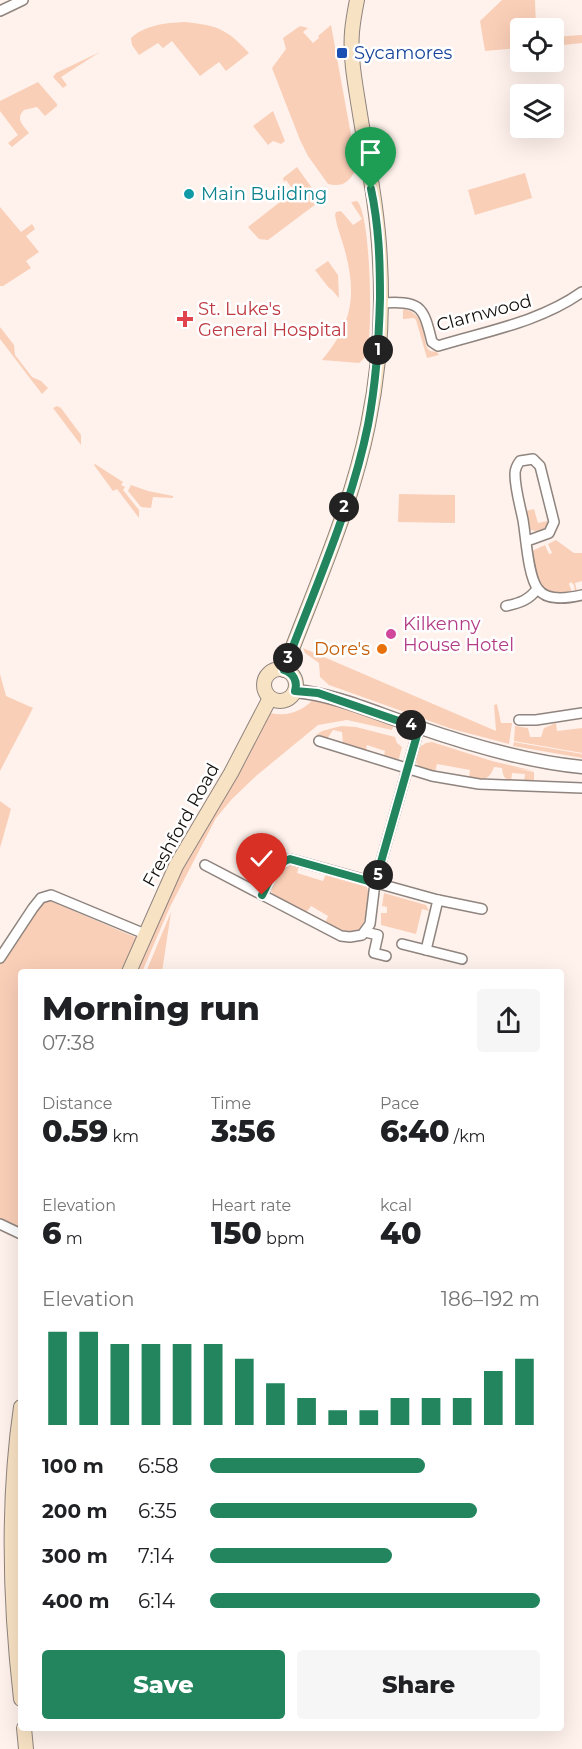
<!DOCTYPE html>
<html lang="en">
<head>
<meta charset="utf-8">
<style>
	body { margin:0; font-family:Montserrat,sans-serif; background:#f6f6f6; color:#202124; height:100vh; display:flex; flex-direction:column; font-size:22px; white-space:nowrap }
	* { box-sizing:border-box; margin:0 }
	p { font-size:20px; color:#757577 }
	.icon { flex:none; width:33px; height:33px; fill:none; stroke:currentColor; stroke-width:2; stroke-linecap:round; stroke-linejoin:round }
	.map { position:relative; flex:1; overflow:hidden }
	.side { position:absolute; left:18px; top:969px; width:546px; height:762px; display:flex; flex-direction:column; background:#fff; border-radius:6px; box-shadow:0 6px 24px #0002 }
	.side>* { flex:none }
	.controls { position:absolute; left:510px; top:18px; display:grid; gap:12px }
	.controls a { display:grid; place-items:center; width:54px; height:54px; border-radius:6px; background:#fff; box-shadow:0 6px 24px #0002; font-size:30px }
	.pin { position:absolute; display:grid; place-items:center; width:51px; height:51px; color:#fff; margin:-62px -26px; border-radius:50% 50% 50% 0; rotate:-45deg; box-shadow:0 0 6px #0007 }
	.pin .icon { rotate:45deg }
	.km { position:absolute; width:30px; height:30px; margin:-15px; border-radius:50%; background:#222; color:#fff; font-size:16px; line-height:30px; text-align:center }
	.round { display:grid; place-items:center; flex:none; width:63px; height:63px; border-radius:6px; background:#f6f6f6 }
	.headline { display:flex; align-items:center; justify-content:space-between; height:102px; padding:0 24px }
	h1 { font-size:33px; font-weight:800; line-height:45px }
	.figures { display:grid; grid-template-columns:repeat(3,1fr); gap:9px; height:102px; padding:6px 24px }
	.figures div { display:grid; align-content:center }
	.figures b { font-size:30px; font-weight:800 }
	.figures small { font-size:16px; font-weight:400 }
	.figures p { font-size:16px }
	.chart { height:168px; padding:12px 24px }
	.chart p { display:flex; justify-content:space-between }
	.chart svg { width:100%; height:108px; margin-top:6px; stroke:#22855e; stroke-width:6 }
	.action { display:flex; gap:12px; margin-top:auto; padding:12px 24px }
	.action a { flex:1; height:69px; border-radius:6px; background:#22855e; color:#fff; font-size:24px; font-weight:800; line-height:69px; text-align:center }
	.action a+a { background:#f6f6f6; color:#202124 }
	ul { padding:0 24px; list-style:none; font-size:20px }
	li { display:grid; grid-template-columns:96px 72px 1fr; align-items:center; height:45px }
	li i { height:15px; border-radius:8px; background:#22855e }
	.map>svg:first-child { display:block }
</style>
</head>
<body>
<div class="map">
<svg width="582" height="1749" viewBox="0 0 582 1749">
	<rect width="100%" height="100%" fill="#fff2ec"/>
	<!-- green -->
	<g fill="#facfb8">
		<polygon points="502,0 535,0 536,28 520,28 520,48 485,51 480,21"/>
		<path d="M184 22C217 25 227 29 249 53L226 71 219 62 200 76 172 41 163 48 158 43 139 55 132 45 131 38C145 25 165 23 184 22Z"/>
		<path d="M331 25 357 168C350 181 343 188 328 184L308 156 300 140 272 68 286 49 283 38 300 26 308 28 303 32 313 43 319 38 318 36Z"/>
		<polygon points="582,35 582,43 554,46 554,37"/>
		<polygon points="100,52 61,77 67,85 63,88 53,77 56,73"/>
		<path d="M38 82 57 104V106L45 116 37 107 24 110C15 119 23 125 29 133L12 147 8 143 18 135 0 111V101Z"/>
		<polygon points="273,111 285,141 281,144 273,141 268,145 253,126"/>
		<polygon points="297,167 319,198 316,204 268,240 259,239 248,227 294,191 286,180 284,182 283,178"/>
		<polygon points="525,173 532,198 475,215 468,190"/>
		<path d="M357 201C371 214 373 332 367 352 366 356 363 360 359 363L322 360C352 324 357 296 345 251 342 239 337 228 335 215L336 212 341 211 353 225 362 219 351 202Z"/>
		<polygon points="0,207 21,232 32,224 35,229 26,236 39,252 26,261 31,268 3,286 0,286"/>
		<polygon points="328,261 338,275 339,298 331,289 329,288 315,270"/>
		<path d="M403 309C424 313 422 330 427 348L430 351 437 352 439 355 427 358 416 320 414 318 403 319Z"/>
		<polygon points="0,327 14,345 15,355 32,377 41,381 48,388 42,394 0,339"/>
		<polygon points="57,406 61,408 81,435 81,445 53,408"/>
		<polygon points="95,464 123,482 121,485 125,487 123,490 139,510 139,518 117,489 113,491 94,465"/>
		<polygon points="131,485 148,491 173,496 173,498 153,497 151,508 141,507 128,491"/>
		<polygon points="399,494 455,495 455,523 398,522"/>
		<polygon points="534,509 538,523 547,521 547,527 538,532 528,529 525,511"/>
		<path d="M556 540 574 553H582V581L575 583 577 591 575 592 574 585 571 582 569 584 572 592C539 597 534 581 532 551L545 545 549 554 552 553 548 544Z"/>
		<polygon points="303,648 496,731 494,705 497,704 501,723 512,723 509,744 452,729 329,685 320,677 319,663 305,653"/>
		<polygon points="0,674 6,696 33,708 0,771"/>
		<path d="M316 696 394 725 392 730 347 720 318 725 256 776 232 799 216 818 170 907 142 972H137L162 908 204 828 245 763 270 713C289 717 304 711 316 696Z"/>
		<polygon points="556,723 557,731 582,728 582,753 514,741 515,726 528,728 530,737 541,737 544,728"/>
		<polygon points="341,726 356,727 395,737 397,743 402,747 398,762 383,759 385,751 367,745 365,753 343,744 342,732 333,730 327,739 319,738 316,735 322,731"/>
		<path d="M432 742 492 761 534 771 514 768 534 772V781H524L525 774 512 773 511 781C504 779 503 776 502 768L494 767C489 781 483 780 469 778L470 770 437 764 435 772C417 767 413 768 418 748L426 743Z"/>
		<polygon points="514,742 582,754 582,758 513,746"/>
		<polygon points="0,801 11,809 0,848"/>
		<path d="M288 864 299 866 297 873 323 881 327 872 366 885C370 893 368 900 367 909 362 942 348 934 325 923L328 916 311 906 306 913 275 896 271 891 272 886Z"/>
		<polygon points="384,893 426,905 429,911 422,909 416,934 381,925 381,913 387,913 387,907 382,906"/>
		<polygon points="48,900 137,938 120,972 21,972 21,1228 0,1219 0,964 37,908"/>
		<polygon points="171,912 162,972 146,972"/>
	</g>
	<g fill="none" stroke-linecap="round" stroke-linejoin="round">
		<defs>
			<g id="minor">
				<polyline points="0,11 23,0"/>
				<path d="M380 303C420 301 423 304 432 342L438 346C487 331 540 322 582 292"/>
				<path d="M527 541 549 533 554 522 540 466 533 459 520 461C517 465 515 469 515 474 515 489 520 505 523 520 526 537 528 577 538 589 547 602 569 598 582 595"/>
				<path d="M506 606C520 603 529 600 537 589"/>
				<polyline points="519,720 536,720 582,713"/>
				<polyline points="319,741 432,776 479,784 582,788"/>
				<polyline points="205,865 341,936 350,937 362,935 370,924 375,883 419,728"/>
				<path d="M262 895C269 882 275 863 290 859L438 900 482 909"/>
				<polyline points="365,932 378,935 374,953 386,956"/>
				<polyline points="402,944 462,959"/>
				<polyline points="426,950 438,900"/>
				<polyline points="0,958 33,908 41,898 51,895 145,934"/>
				<polyline points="0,1224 21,1234"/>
			</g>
			<path id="tertiary" d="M295 691C338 695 377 714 418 727 470 745 527 762 582 767"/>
			<g id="secondary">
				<circle cx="280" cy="685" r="16"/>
				<path d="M284 670C314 590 351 509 368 425 379 372 383 315 380 262 378 210 367 159 359 108 355 83 350 57 352 32 353 21 355 10 357 0"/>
				<polyline points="129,972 176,866 231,773 270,698"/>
				<path d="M21 1407C7 1503 10 1603 21 1699"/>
				<polyline points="24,1728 26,1749"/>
			</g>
		</defs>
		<!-- minor casing -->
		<use href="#minor" stroke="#8f847e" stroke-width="12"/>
		<!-- tertiary casing -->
		<use href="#tertiary" stroke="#8f847e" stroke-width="15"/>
		<!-- secondary casing -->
		<use href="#secondary" stroke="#8f847e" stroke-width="16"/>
		<!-- minor -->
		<use href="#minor" stroke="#fff" stroke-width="9"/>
		<!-- tertiary -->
		<use href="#tertiary" stroke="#fff" stroke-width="12"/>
		<!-- secondary -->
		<use href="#secondary" stroke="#f8e2c4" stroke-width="14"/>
	</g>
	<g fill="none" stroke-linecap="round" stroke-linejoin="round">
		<defs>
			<path id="route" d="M262 895C269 882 275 863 290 859L375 883 419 728 318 693 295 691C298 681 293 673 284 670 314 590 351 509 368 425 376 383 379 340 380 298 380 261 379 226 371 189"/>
		</defs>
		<!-- route casing -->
		<use href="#route" stroke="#fff" stroke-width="12"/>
		<!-- route -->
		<use href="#route" stroke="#22855e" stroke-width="8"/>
	</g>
	<!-- markers -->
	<rect fill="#1a4fb4" stroke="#fff" stroke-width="2" x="336" y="47" width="12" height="12" rx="3"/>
	<circle fill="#0f9aa8" stroke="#fff" stroke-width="2" cx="189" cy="194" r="6"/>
	<path fill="#e0444e" stroke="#fff" stroke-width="2" d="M182 310h6v6h6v6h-6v6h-6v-6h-6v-6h6z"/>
	<circle fill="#d1479c" stroke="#fff" stroke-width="2" cx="391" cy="634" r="6"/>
	<circle fill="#e8710a" stroke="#fff" stroke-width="2" cx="382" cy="649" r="6"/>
	<g text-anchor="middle" stroke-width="5" stroke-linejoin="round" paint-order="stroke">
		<!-- transit labels -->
		<g font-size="18" fill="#164399" stroke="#fff" text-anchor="start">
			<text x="354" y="59">Sycamores</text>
		</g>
		<!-- culture labels -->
		<g font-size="18" fill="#0d838f" stroke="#fff" text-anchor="start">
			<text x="201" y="200">Main Building</text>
		</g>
		<!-- health labels -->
		<g font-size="18" fill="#be3a42" stroke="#fff" text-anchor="start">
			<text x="198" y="315">St. Luke's<tspan x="198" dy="21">General Hospital</tspan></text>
		</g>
		<!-- street labels -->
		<g font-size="18" fill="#130f0d" stroke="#fff">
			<text transform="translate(484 313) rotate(-15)" y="6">Clarnwood</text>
			<text transform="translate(181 825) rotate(-61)" y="6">Freshford Road</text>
		</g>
		<!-- hotel labels -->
		<g font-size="18" fill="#b23c85" stroke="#fff" text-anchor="start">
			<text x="403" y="630">Kilkenny<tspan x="403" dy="21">House Hotel</tspan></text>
		</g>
		<!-- food labels -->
		<g font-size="18" fill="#c56008" stroke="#fff" text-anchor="end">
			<text x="370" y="655">Dore's</text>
		</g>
	</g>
</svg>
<div class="controls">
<a><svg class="icon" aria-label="locate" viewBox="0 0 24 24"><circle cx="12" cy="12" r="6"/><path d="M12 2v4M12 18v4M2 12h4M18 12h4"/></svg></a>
<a><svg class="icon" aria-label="layers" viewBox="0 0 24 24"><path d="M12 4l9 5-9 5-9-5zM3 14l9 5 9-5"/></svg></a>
</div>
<div class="pin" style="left:371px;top:189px;background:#1e9e55"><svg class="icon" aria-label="arrive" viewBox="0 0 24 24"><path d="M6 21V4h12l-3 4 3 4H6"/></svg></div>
<div class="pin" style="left:262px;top:895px;background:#d93025"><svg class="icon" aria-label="check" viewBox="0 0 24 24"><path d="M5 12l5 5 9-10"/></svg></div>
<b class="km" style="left:378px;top:350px">1</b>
<b class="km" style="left:344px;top:507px">2</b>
<b class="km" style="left:288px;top:658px">3</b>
<b class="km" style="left:411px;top:725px">4</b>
<b class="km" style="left:378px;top:875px">5</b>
<section class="side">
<div class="headline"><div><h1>Morning run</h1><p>07:38</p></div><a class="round"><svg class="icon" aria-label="share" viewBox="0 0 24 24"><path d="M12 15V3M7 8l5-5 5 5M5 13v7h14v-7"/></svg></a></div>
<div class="figures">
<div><p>Distance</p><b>0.59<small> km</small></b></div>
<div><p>Time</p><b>3:56</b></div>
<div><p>Pace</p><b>6:40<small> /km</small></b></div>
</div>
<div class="figures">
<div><p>Elevation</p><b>6<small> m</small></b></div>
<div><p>Heart rate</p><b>150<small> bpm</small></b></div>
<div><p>kcal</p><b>40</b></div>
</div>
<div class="chart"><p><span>Elevation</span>186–192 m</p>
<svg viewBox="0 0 160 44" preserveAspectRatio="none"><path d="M5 44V6M15 44V6M25 44V11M35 44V11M45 44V11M55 44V11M65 44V17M75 44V27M85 44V33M95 44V38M105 44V38M115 44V33M125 44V33M135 44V33M145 44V22M155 44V17"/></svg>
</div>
<ul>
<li><b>100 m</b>6:58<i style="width:65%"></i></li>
<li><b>200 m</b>6:35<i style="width:81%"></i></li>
<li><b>300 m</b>7:14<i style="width:55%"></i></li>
<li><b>400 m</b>6:14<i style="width:100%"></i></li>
</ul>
<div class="action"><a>Save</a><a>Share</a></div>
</section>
</div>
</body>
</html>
